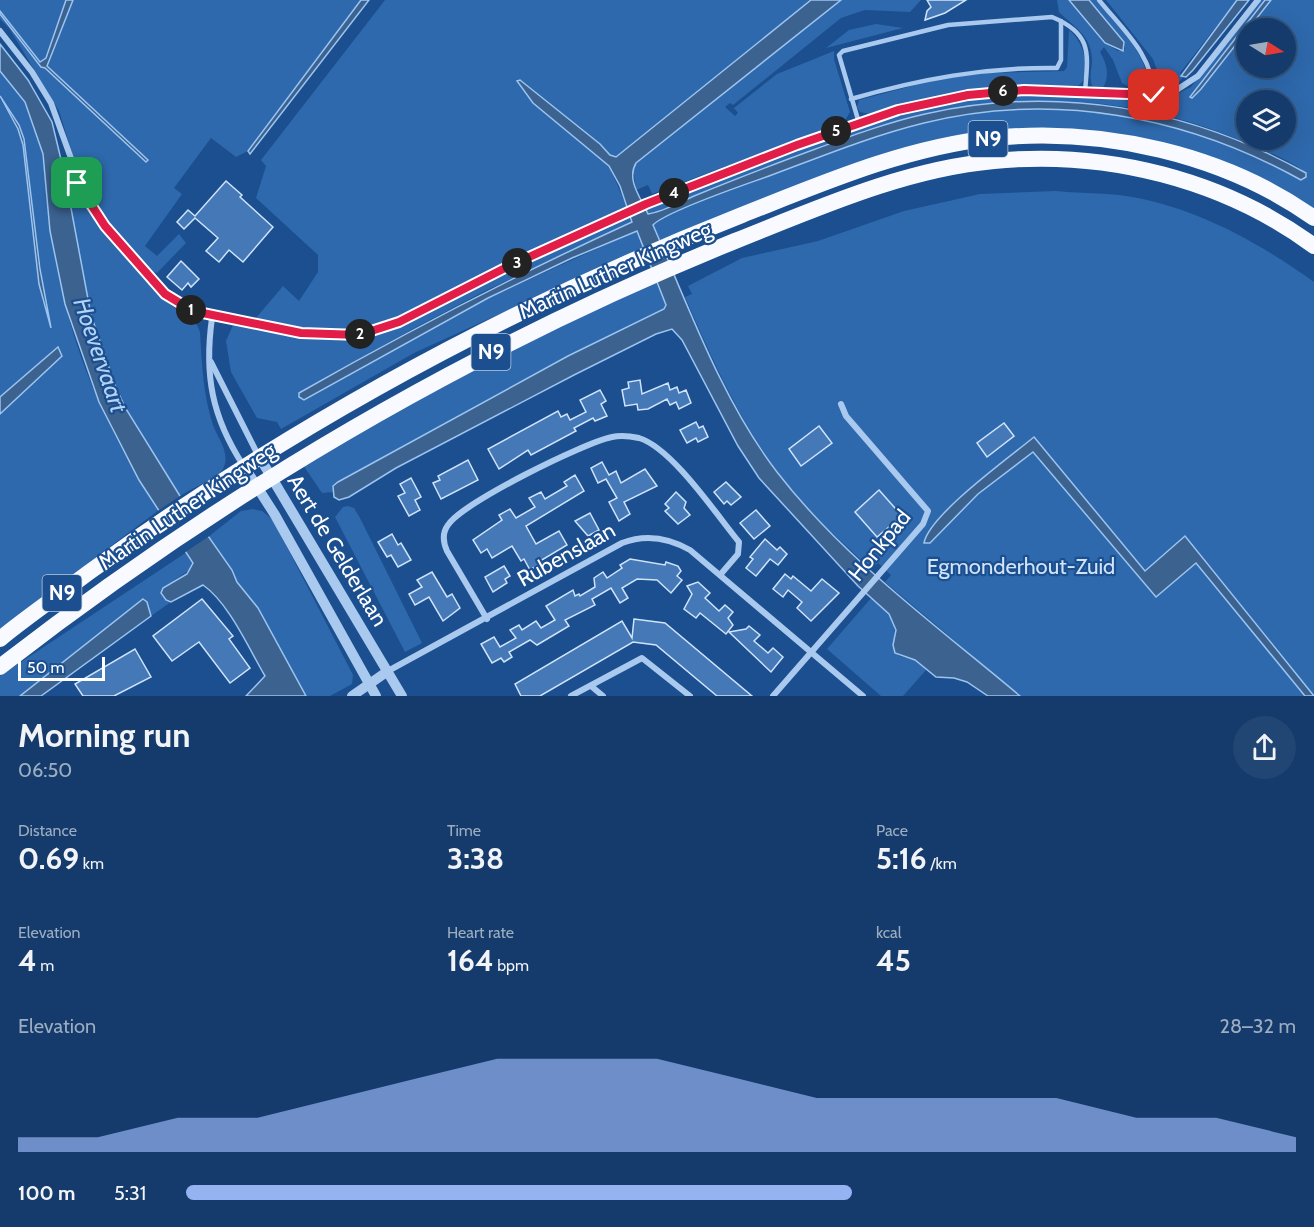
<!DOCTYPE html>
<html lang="en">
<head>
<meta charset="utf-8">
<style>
	body { margin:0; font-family:Cabin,sans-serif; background:#214673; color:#f1f3f6; height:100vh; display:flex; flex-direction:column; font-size:22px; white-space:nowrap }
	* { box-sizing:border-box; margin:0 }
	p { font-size:20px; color:#9dadc1 }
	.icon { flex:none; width:33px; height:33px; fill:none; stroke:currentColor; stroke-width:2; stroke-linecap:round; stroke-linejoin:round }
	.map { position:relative; height:696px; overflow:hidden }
	.sheet { display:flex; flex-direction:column; background:#143b6b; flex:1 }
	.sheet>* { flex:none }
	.needle { width:39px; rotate:101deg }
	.buttons { position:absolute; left:1236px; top:18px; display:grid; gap:12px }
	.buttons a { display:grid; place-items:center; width:60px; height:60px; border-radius:50%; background:#143b6b; box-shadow:0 6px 24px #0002,0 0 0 2px #33557e; font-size:30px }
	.scale { position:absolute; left:18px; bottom:15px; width:87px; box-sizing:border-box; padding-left:6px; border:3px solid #fff; border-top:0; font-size:16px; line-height:21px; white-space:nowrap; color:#fff; -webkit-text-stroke:4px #1b4f8f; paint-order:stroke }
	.pin { position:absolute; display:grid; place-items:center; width:51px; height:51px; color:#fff; margin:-26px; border-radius:12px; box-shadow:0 3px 9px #0006 }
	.km { position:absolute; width:30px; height:30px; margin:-15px; border-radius:50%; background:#222; color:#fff; font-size:16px; line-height:30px; text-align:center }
	.round { display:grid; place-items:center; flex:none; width:63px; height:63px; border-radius:32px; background:#214673 }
	.head { display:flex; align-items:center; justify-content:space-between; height:102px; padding:0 18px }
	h1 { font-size:33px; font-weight:700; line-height:45px }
	.stats { display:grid; grid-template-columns:repeat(3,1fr); gap:9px; height:102px; padding:6px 18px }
	.stats div { display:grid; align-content:center }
	.stats b { font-size:30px; font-weight:700 }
	.stats small { font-size:16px; font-weight:400 }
	.stats p { font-size:16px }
	.chart { height:168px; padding:12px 18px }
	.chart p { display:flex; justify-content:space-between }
	.chart svg { width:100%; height:108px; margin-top:6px; fill:#95b2f1; opacity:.7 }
	ul { padding:0 18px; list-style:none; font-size:20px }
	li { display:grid; grid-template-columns:96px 72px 1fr; align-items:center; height:45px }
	li i { height:15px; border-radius:8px; background:#95b2f1 }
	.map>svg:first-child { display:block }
</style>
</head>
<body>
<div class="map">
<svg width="1314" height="696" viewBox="0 0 1314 696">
	<rect width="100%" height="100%" fill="#1b4f8f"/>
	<!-- green -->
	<g fill="#2e69ad" fill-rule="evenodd">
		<polygon points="0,0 361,0 248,151 236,157 211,138 174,188 182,194 145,246 157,256 179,234 186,243 157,273 149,271 137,258 96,206 80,178 59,111 9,28 0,19"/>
		<polygon points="385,0 811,0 616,157 610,155 600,144 521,80 517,81 533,103 609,166 627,207 493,270 404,315 378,325 329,331 259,321 256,318 283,286 299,301 318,272 318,255 256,198 266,166 261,160"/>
		<polygon points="841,0 921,0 910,12 865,10 841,18 733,105 730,103 725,107 735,116 738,113 734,108 777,74 834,51 834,59 850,112 845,121 652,194 648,185 636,190 633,168 644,155"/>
		<path d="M1057 0H1069L1105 43 1118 51 1125 49 1124 42 1089 0H1096C1106 13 1175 82 1133 89L1122 83 1113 60 1104 47 1100 52C1107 64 1110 76 1103 88L1093 87C1089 80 1091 71 1092 63 1093 36 1075 28 1059 12Z"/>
		<path d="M1106 0H1237L1180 73 1183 77C1177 86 1172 88 1162 84L1153 59Z"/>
		<path d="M1261 0H1265L1190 97 1201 89 1246 31V68H1286V28H1248L1271 0H1314V210L1121 134 1060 128 998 130 660 241 653 225C665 212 744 185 765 177 817 158 870 137 924 123 1053 91 1186 116 1301 180L1307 175C1298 162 1244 142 1227 135 1016 54 846 133 651 214H648L646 210 810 144 924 108 991 96 1069 94 1146 101 1171 97 1191 87ZM1246 100H1286V140H1246Z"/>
		<polygon points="876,24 903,28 826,48 849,30"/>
		<path d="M1069 30C1083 40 1094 74 1078 86 1006 84 938 93 869 114L860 112 857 107 859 100 934 80 985 73 1064 71 1067 67Z"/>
		<path d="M0 71C8 81 19 91 25 103 46 140 45 186 50 227 53 252 59 279 65 303 83 377 117 447 159 510L0 629V414L62 356 57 347 0 397V99L18 129 23 145 43 304 44 292 24 139 19 125 0 96Z"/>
		<path d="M70 167 78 189 92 213 160 297 197 325 200 332C202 365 203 394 213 425 218 439 231 453 223 469 218 478 190 489 180 496L126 409 116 388 91 315 82 276 65 177Z"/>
		<path d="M1055 191C1076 193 1098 193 1119 195 1190 204 1257 241 1314 282V696H1020L885 582 891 575 878 563 871 569C838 539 803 507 777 471 738 418 711 357 685 297L692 294 688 286 742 258 818 241 904 211 980 194Z"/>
		<polygon points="631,216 632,222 483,292 409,331 354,362 304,400 488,298 636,231 645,248 414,353 281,429 277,422 257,418 231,372 226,341 233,325 329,340 387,332 528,263"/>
		<path d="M659 281 666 305 664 309 568 356 338 482 333 486V492L322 493 303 465C419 398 536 335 659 281Z"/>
		<polygon points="348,506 354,508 360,518 422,643 405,652 335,517 343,507"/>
		<polygon points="253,509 262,511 273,520 353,675 352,684 330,696 306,696 258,608 237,582 232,570 208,537 241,511"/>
		<polygon points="187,552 193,563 191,569 163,588 166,600 171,602 151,616 150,611 51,671 20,696 0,696 0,676"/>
		<path d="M872 597C889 614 899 620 893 645L899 656 915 660 926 670 903 696H881L827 649Z"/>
	</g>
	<!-- water -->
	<g fill="#3c6290" stroke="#9cc4f0" stroke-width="1.5">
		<polygon points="66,0 73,0 47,66 148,160 146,162 45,68 41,67 0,14 0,11 40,62 46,58"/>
		<polygon points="361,0 369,0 250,154 248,151"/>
		<path d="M811 0H841L636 163C626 180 641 198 648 214 663 212 680 202 694 196 726 183 759 170 791 158 835 142 880 124 925 114 1058 84 1189 108 1306 173V177L1301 180C1186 116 1053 91 924 123 871 136 820 157 769 176 747 184 666 211 653 225 689 308 722 400 777 472 844 559 937 626 1020 696H988L967 682 954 678 936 677 915 660 895 653 893 645 896 630 889 614 858 586 759 478 738 446 682 340 672 329 656 334 574 375 396 468 349 497 339 500 334 497 333 486 338 482 568 356 664 309 666 305 637 231 572 258 488 298 304 400 299 397V393C408 331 518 274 632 222L620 186 609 166 533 103 517 81 520 80 600 144 610 155 616 157Z"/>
		<polygon points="1069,0 1089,0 1124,42 1123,51 1105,43"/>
		<polygon points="1237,0 1249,0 1193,70 1186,77 1181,76"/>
		<polygon points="1265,0 1271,0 1201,89 1192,98 1190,97"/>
		<path d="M0 44 28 80 52 122 65 176 91 315 116 388 126 409 180 496 232 570 237 582 258 608 306 696H246L265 676C249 649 229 603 203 585L171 602 166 600 161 593 163 588 187 574 193 563 139 480 99 402 65 304 50 231 43 154 25 102 0 71Z"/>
		<polygon points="0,96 19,125 24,139 40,269 51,328 39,284 23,145 18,129"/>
		<polygon points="58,347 62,356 0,414 0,397"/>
		<path d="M1034 437 1145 571 1185 536 1314 696H1305L1196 563 1156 597 1033 452 978 494 930 543H924C929 515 1010 457 1034 437Z"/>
		<polygon points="143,599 147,602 151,616 41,696 20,696"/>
	</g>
	<!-- pier -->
	<polygon fill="#1b4f8f" points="183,494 211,535 184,553 156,512"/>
	<!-- building -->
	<g fill="#4478b7" stroke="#cfe3fa" stroke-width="1.5">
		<polygon points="927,0 966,0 945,13 925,20 927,11 931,7"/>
		<polygon points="226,181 242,195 240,197 273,227 243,262 229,250 219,262 206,251 218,238 195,218 184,229 177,222 188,210 195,216"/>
		<polygon points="181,261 199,279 191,287 188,283 182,290 167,277"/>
		<polygon points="640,380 642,394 668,383 670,390 677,387 679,393 686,390 691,403 679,409 676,402 670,405 667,399 648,409 638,410 637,404 625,406 622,390 629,388 628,382"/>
		<polygon points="600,390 606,401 601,404 607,416 595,421 593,418 574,428 576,431 531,455 528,450 499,469 488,449 558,411 561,417 567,414 570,420 586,412 580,400"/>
		<polygon points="696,422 699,428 703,426 708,437 698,442 696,438 687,443 680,430"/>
		<polygon points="1004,423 1014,436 987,457 977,443"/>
		<polygon points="819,426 832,443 801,466 789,449"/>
		<polygon points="468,460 478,480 441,499 433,483 440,480 438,476"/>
		<polygon points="602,462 609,475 616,471 621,483 645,469 657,486 624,502 630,514 619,521 609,502 617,498 606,479 598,483 591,468"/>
		<polygon points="575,475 584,491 526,526 536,544 559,531 567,545 540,561 541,563 530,570 524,559 521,561 512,546 492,558 487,549 481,553 473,540 502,520 499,515 510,509 516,518 535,507 529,498 541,492 545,499 567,486 564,482"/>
		<polygon points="411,478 421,497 415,500 420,510 409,516 398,496 405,493 400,484"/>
		<polygon points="726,482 741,497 731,505 727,501 724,504 714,492"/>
		<polygon points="879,490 902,516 877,537 855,512"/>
		<polygon points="676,492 686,502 684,508 690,515 678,524 665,511 669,508 665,504"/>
		<polygon points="756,510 770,526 754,539 740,523"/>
		<polygon points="590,513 599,530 588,536 575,521"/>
		<polygon points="392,534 398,545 401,543 411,560 398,567 391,555 387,557 378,542"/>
		<polygon points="765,539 777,550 780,547 787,554 778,565 770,559 756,576 746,568 753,559 750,557"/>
		<polygon points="630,559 665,565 666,562 678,566 681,571 677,576 682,580 671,593 657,580 637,579 622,588 628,598 620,603 611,588 592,599 595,605 565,620 569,626 537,645 530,640 509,652 512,657 504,662 501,658 492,663 481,644 494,637 500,647 516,638 510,630 519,625 522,630 536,621 541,628 555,620 546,606 573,590 575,596 579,594 580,596 595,587 594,578 603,572 607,578 622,568 620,565"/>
		<polygon points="504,566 510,576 505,579 507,583 493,592 485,577"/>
		<polygon points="432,572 447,597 452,594 460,608 443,621 429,597 415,605 409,594 422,587 417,580"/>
		<polygon points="785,574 791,579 793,576 811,591 822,579 839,593 811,621 797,608 802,602 788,590 783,597 773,589"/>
		<polygon points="698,582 710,593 705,598 719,611 725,605 733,612 728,618 733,625 726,634 700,613 696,618 684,609 692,594 687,586"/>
		<polygon points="202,599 233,636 229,639 250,668 230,683 199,642 172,661 153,636"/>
		<polygon points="634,619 665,623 752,696 717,696 656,645 633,642 540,696 521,696 515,684 622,621 632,638"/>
		<polygon points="749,626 760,635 754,641 768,653 773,648 783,657 771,672 729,632 746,629"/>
		<polygon points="135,649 151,677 114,696 83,696 75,684"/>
	</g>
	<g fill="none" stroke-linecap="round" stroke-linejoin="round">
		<!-- service -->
		<g stroke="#a9c9ee" stroke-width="4.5">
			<path d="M1099 0C1123 30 1153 55 1154 95"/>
			<path d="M851 99C920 79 985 67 1057 68L1061 60V21"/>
			<path d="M859 123 839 55 843 51 948 25 1052 17C1093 34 1088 54 1085 92"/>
		</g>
		<!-- minor -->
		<g stroke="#a9c9ee" stroke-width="6">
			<polyline points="0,31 32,72 51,103 85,197 105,226 165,294 200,315 301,333 346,336 372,332 399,323 507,267 646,204 797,145 898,110 968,95 1024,90 1135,95 1175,91 1198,76 1258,0"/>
			<path d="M212 318C204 375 212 417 243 465"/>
			<polyline points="211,362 259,457"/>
			<path d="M487 619 447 551C443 542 442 533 448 525 462 503 583 443 612 437 620 435 630 436 639 438 672 448 716 514 739 542L738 554 720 575"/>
			<path d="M388 671 622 543C645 534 669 538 690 550L863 696"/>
			<polyline points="591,686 603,696"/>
			<polyline points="571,696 642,658 690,696"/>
			<polyline points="773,696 923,524 928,511 846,416 841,404"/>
		</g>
		<!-- tertiary -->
		<g stroke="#a9c9ee" stroke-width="10">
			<polyline points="260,458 402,696"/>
			<polyline points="245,468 275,515 376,696"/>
			<polyline points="352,696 388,671"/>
		</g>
		<!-- trunk -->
		<g stroke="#f8faff" stroke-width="16">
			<path d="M0 639C28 616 59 595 88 573 289 427 511 306 742 215 823 183 906 147 993 138 1103 127 1224 154 1314 218"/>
			<path d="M0 667C225 492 471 348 735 241 818 208 905 169 994 161 1106 150 1223 179 1314 246"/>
		</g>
	</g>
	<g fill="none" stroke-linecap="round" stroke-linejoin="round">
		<defs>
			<polyline id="route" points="77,183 105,226 165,294 193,311 301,333 359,335 399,322 507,267 646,204 797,145 898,110 968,95 1024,90 1154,95"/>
		</defs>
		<!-- route casing -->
		<use href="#route" stroke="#fff" stroke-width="12"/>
		<!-- route -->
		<use href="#route" stroke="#e11d48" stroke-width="8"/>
	</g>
	<g text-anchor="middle" stroke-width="4.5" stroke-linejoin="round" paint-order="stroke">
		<!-- shield labels -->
		<g fill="#1b4f8f" stroke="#bbcadd" stroke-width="1.5">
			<rect x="968.5" y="121" width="39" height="36" rx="4.5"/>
			<rect x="471.5" y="334" width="39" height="36" rx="4.5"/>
			<rect x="42.5" y="575" width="39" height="36" rx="4.5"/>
		</g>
		<g font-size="21" font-weight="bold" fill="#fff">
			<text x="988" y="146">N9</text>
			<text x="491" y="359">N9</text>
			<text x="62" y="600">N9</text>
		</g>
		<!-- street labels -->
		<g font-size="22" fill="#fff" stroke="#1b4f8f">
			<text transform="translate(615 270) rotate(-24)" y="8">Martin Luther Kingweg</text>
			<text transform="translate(187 506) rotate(-34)" y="8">Martin Luther Kingweg</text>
			<text transform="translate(879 545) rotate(-51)" y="8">Honkpad</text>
			<text transform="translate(338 550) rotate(59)" y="8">Aert de Gelderlaan</text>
			<text transform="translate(566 554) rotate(-29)" y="8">Rubenslaan</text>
		</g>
		<!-- park labels -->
		<g font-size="22" fill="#cfe3fa" stroke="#1b4f8f">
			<text x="1021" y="574">Egmonderhout-Zuid</text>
		</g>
		<!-- water labels -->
		<g font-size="24" font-style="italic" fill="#b5d3f5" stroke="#1b4f8f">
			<text transform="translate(100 355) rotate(71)" y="8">Hoevervaart</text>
		</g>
	</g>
</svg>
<div class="buttons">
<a><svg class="needle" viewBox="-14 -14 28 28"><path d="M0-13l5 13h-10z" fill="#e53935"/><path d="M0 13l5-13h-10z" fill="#9dadc1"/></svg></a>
<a><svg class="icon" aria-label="layers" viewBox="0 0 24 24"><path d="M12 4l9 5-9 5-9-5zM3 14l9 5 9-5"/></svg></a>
</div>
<div class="scale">50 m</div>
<div class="pin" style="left:77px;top:183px;background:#1e9e55"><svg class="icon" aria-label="arrive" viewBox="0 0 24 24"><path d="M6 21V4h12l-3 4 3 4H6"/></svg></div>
<div class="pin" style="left:1154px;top:95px;background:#d93025"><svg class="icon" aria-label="check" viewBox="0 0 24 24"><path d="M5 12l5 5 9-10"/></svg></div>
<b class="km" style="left:191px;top:310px">1</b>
<b class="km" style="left:360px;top:334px">2</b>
<b class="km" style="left:517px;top:263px">3</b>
<b class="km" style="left:674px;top:193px">4</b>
<b class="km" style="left:836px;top:131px">5</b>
<b class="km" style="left:1003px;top:91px">6</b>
</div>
<section class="sheet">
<div class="head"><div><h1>Morning run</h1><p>06:50</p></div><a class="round"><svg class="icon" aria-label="share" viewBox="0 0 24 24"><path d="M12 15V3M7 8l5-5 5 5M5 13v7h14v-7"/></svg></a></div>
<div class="stats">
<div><p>Distance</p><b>0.69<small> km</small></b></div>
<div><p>Time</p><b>3:38</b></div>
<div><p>Pace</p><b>5:16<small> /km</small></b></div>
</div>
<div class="stats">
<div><p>Elevation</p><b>4<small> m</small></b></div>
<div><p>Heart rate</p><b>164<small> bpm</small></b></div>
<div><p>kcal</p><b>45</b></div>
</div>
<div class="chart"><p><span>Elevation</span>28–32 m</p>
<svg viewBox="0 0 160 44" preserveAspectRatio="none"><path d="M0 44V38L10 38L20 30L30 30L40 22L50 14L60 6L70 6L80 6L90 14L100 22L110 22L120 22L130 22L140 30L150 30L160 38V44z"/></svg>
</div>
<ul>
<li><b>100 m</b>5:31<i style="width:60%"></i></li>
</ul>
</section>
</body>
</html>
